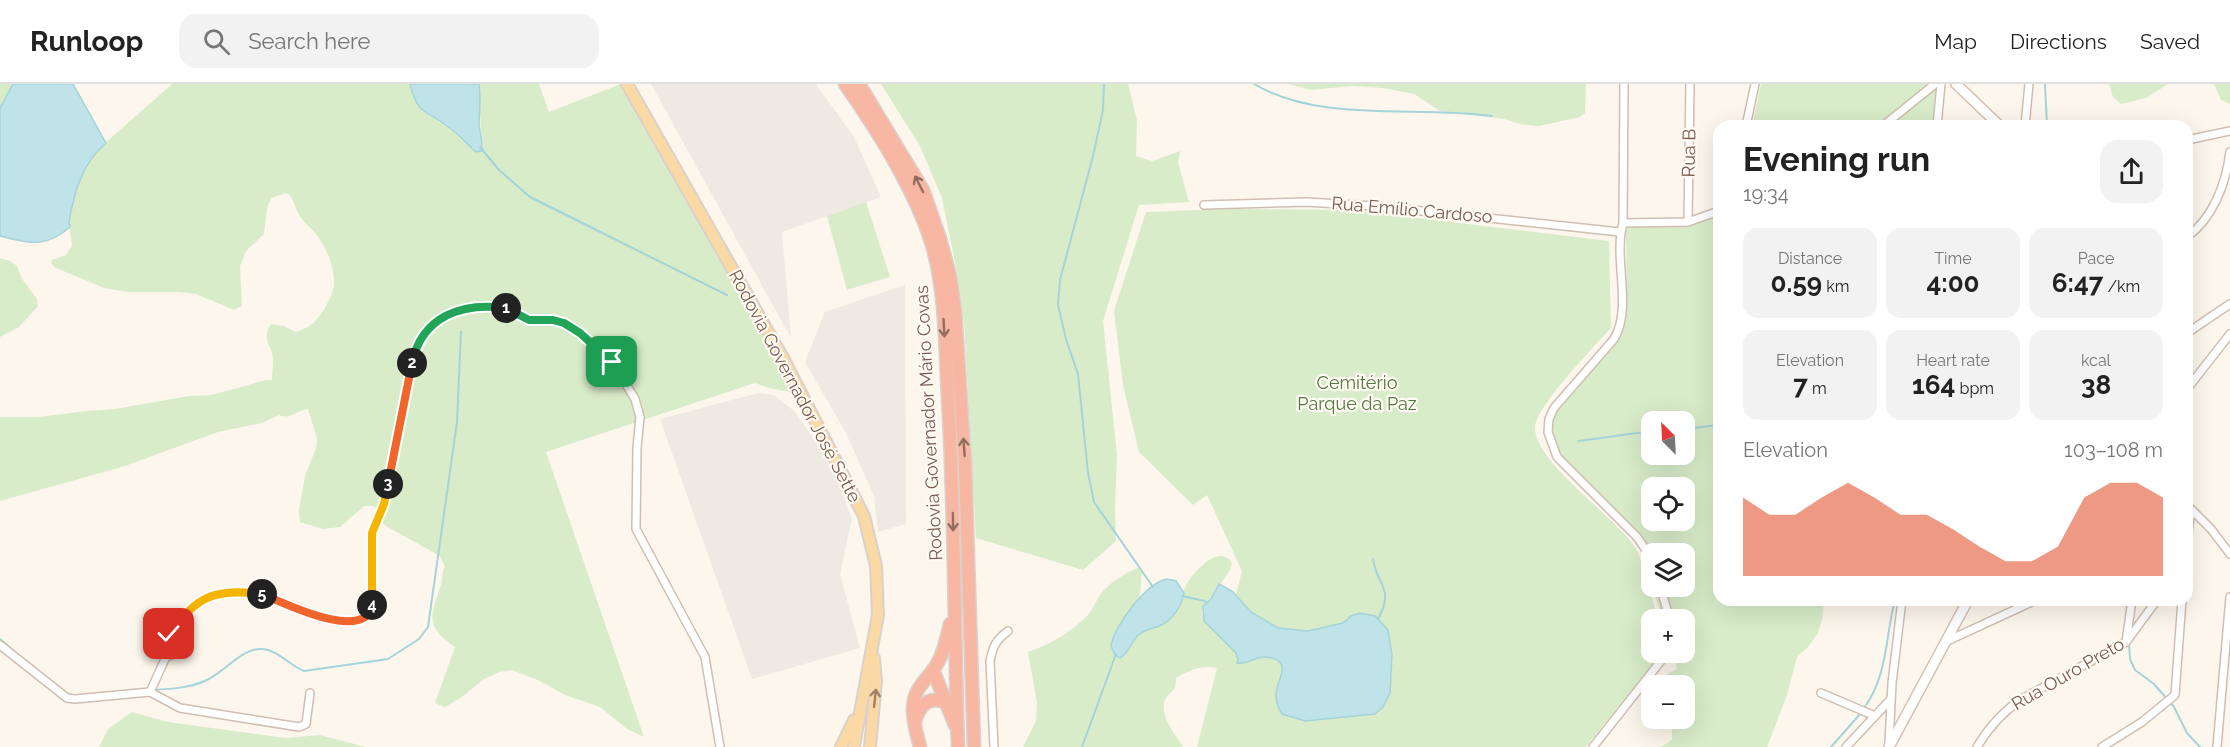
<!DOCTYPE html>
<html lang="en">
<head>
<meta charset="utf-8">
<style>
	body { margin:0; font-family:Raleway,sans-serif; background:#f2f2f2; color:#222; height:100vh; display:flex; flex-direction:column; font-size:22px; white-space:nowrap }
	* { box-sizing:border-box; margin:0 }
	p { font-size:20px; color:#767676 }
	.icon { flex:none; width:33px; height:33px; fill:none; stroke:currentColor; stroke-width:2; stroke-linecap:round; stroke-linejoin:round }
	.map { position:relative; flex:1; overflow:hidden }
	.drawer { position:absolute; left:1713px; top:36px; width:480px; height:486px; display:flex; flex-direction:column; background:#fff; border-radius:18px; box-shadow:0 6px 24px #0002 }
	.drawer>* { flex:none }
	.needle { width:39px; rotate:336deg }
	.fabs { position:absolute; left:1641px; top:327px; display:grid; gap:12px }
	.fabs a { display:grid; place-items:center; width:54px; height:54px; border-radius:12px; background:#fff; box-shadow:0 6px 24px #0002; font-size:30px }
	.pin { position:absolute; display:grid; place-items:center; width:51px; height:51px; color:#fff; margin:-26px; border-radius:12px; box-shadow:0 3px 9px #0006 }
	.km { position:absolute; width:30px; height:30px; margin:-15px; border-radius:50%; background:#222; color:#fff; font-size:16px; line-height:30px; text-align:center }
	.round { display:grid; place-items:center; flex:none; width:63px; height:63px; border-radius:18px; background:#f2f2f2 }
	.head { display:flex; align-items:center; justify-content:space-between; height:102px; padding:0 30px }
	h1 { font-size:33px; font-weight:700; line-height:45px }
	.figures { display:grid; grid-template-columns:repeat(3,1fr); gap:9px; height:102px; padding:6px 30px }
	.figures div { display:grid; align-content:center; border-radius:15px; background:#f2f2f2; text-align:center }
	.figures b { font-size:26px; font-weight:700 }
	.figures small { font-size:16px; font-weight:400 }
	.figures p { font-size:16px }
	.chart { height:168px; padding:12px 30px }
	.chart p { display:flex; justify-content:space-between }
	.chart svg { width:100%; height:108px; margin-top:6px; fill:#e76f51; opacity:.7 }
	header { display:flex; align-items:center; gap:36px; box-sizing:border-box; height:84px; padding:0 30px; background:#fff; border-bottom:2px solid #e0e0e0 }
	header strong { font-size:28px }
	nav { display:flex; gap:33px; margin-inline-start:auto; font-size:21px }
	.search { width:420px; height:54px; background:#f2f2f2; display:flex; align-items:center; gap:15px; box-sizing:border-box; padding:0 21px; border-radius:18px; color:#767676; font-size:22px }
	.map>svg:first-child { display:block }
</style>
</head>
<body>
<header>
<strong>Runloop</strong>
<div class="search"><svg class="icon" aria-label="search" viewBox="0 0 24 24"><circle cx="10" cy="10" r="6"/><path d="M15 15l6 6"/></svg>Search here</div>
<nav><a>Map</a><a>Directions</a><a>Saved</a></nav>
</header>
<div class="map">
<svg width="2230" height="663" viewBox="0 0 2230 663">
	<rect width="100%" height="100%" fill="#fdf6ec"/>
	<!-- industrial -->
	<g fill="#efe9e4">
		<polygon points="651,0 816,0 854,53 881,113 782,148 791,254"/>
		<polygon points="905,201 906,440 878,448 874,412 846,349 805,278 825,228"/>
		<polygon points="758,309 774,311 794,327 814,355 837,396 852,434 840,490 860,564 752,595 660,335"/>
	</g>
	<!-- green -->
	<g fill="#d8ecc9" fill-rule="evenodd">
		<polygon points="0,0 13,0 0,24"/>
		<path d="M172 0H410L414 15 430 32 445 41 476 68 483 61C479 41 481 21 479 0H539L549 28 621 0 798 310 769 304 755 299 546 368 644 653 627 645 600 623 565 611 540 597 512 586 500 588 484 595 462 613 445 623 435 619 455 563C425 543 430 533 441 501 443 495 441 490 445 483L440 472 384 441 375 423 372 422H364L340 443 323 445 300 438 299 426 305 392 316 364 317 354 308 325C296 326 292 336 279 331L262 339 218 348 125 382 0 417V333H38L86 327 115 325 189 312 212 311 266 296H272C272 290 273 283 273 277 274 262 260 258 271 240L284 242 296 248C310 244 319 235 326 222 329 216 334 207 334 200 335 184 326 162 315 149 310 143 304 139 300 132 294 124 295 114 286 109L271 114 267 124 264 150 246 167 240 182 242 222 234 226 196 210 179 208H128L104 204 54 183 51 179 52 176 66 171 72 162 69 138 73 117 81 93 95 68Z"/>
		<polygon points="881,0 1128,0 1137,36 1136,72 1152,77 1180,67 1178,79 1189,118 1139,121 1103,237 1117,371 1115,426 1116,457 1083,486 976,454 964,238 958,193 942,114 920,62"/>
		<polygon points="1289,0 1586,0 1585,29 1580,33 1539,42 1520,40 1504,35 1440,27 1414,10 1383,4 1352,2 1311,6"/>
		<polygon points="1761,0 1937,0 1935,42 1752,42"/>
		<polygon points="2109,0 2168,0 2146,14 2121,20 2113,13"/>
		<polygon points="2214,0 2230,0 2230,20 2221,16"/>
		<polygon points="866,118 890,193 847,206 827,132"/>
		<path d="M1719 120V516H1824L1822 536 1818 549 1808 563 1797 573 1787 611 1767 663H1661L1672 656V635L1684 634V602L1666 601 1667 590 1677 585 1673 569 1684 568V536L1663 535 1652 503 1684 502V470H1652L1651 500 1639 462 1617 433 1565 376 1553 357 1549 337 1604 272 1623 244 1627 223 1626 140C1659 138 1691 139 1719 120ZM1652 338H1684V370H1652ZM1652 404H1684V436H1652Z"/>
		<path d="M1228 125 1352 126 1609 157 1611 244C1596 261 1533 325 1535 345 1537 380 1613 431 1634 462 1643 474 1653 519 1658 535L1652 536V568L1662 569 1586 663H1197L1217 584C1201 581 1190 586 1176 594 1176 607 1173 605 1166 614 1157 629 1176 651 1183 663H1023L1036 637 1037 619 1028 568C1051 560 1070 549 1088 531 1093 525 1096 517 1100 511 1109 498 1125 490 1139 483L1142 488C1140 498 1142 508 1138 517 1131 531 1119 540 1112 554L1131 563 1138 550C1149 544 1161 543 1171 533 1184 520 1181 507 1189 496 1198 484 1220 460 1232 479L1230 486 1202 527 1204 537 1224 557 1242 487 1207 411 1193 421 1139 368 1123 301 1114 227 1146 128Z"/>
		<polygon points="0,174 10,177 17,182 22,195 37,215 38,222 19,243 0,253"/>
		<polygon points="132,628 168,638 286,654 320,651 366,663 99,663 108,645"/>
	</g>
	<!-- water -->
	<g fill="#bfe3e8" stroke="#a5d3da" stroke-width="1.5">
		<path d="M13 0H73L106 59C82 79 74 109 69 138L70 143C45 165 29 159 0 152V24Z"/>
		<path d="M410 0H479C481 13 480 25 479 38 479 48 484 57 481 67L476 68C466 59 457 49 447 42 424 25 418 31 410 0Z"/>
		<path d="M1167 495 1176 497 1184 509C1182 522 1171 538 1159 542 1151 545 1143 546 1137 552 1130 560 1130 568 1120 574L1115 571 1111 562C1114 542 1146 499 1167 495Z"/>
		<path d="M1219 500 1232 507 1251 528 1278 544 1307 547 1317 545 1343 539 1351 532 1360 529 1375 532 1388 546 1392 571 1390 609 1383 623 1375 630 1305 637 1282 630C1279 625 1276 618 1276 612 1275 597 1297 575 1264 573 1254 573 1248 581 1237 579L1238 576 1236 569 1204 537 1203 522 1211 515Z"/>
	</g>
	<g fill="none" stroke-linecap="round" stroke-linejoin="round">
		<!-- stream -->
		<g stroke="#a5d3da" stroke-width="2">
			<polyline points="1104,0 1103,26 1093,72 1060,196 1058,221 1066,255 1078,290 1088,389 1094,418 1153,503"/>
			<path d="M1254 0C1322 40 1416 21 1492 32"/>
			<polyline points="2045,0 2047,42"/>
			<polyline points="480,63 499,86 530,113 727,211"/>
			<polyline points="1684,345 1719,341"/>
			<polyline points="1579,357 1652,347"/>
			<path d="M1373 475C1377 503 1395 503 1378 535"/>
			<polyline points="1182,512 1205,517 1208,519"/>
			<polyline points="0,555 16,569"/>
			<polyline points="2129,560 2130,575 2135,586 2154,600 2174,623 2187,649 2200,663"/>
			<path d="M152 606C171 605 190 604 207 596 225 588 242 563 263 565 278 566 290 582 304 587L388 575 419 555 428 543 457 338 461 248"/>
			<path d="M1864 624C1888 591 1885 554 1895 516"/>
			<polyline points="1082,663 1116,570"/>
			<polyline points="1831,663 1861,629"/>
		</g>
		<defs>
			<g id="street">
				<path d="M1624 0 1623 139C1613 175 1633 223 1614 255L1554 324 1549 335 1548 348 1557 373 1637 453 1652 475"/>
				<polyline points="1746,42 1755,0"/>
				<polyline points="1883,42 1935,0"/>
				<polyline points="1937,42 1941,0"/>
				<polyline points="2025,42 2029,0"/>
				<polyline points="2187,56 2230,47"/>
				<polyline points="1204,121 1306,118 1375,122 1620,148"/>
				<polyline points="1688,138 1690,0"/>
				<polyline points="1623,139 1688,138 1719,127"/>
				<path d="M2187 153C2213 134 2226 100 2230 68"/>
				<polyline points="2187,249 2230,220"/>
				<polyline points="2187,305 2230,250"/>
				<polyline points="2187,421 2211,445 2230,470"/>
				<polyline points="2187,457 2191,425"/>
				<polyline points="1660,502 1670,536"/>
				<polyline points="1945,558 2036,516"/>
				<polyline points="2126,558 2132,516"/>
				<polyline points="0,561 67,614 75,615 150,608 180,624 299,643 306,640 310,609"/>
				<path d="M150 608 166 573 174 570C172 566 169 562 168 558 167 550 177 541 181 535 215 490 264 511 307 527 319 532 333 539 346 538 355 537 364 533 371 527L372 449 384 420 414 270 426 246 441 234 465 224 488 222 510 225 529 236H553L564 239 580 249 612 278 635 315 640 333 637 364 636 445 705 573 720 663"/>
				<polyline points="1821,609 1875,632"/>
				<polyline points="1889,659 1892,599 1902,516"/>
				<path d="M994 663 990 577C993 562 996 556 1008 547"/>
				<polyline points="1593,663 1668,568"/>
				<polyline points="1846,663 1891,615"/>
				<path d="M1977 663C1989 643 2002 628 2022 615L2126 558 2157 516"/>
				<polyline points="2102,663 2142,638 2175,611 2182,516"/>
				<polyline points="2217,663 2230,513"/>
			</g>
			<g id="secondary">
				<polyline points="1956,0 2000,42"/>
				<polyline points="1889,663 1968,516"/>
			</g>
			<g id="primary">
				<polyline points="627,0 783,274 864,432 876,482 878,531 854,662"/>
				<polyline points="841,663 854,636"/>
				<polyline points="870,663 876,597 874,574"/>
			</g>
			<g id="highway">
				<path d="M845 0C878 47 917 109 933 164 946 212 945 263 948 313 955 429 954 546 958 663"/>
				<polyline points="859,0 923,106 940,155 950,192 955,226 965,381 974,663"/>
				<polyline points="933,586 955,641"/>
				<path d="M915 637C920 621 928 612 945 618"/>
				<path d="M920 663C917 651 913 638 913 626 913 603 927 597 937 580 944 568 947 554 950 540"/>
			</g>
		</defs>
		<!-- street casing -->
		<use href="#street" stroke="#d1beb0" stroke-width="10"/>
		<!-- secondary casing -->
		<use href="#secondary" stroke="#d6c0b0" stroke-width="12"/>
		<!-- primary casing -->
		<use href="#primary" stroke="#dad1cd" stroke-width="14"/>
		<!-- highway casing -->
		<use href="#highway" stroke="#dad1cd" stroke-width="15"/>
		<!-- street -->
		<use href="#street" stroke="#fff" stroke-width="7"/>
		<!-- secondary -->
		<use href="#secondary" stroke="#fff" stroke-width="9"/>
		<!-- primary -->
		<use href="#primary" stroke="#fbd9a5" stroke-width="10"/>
		<!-- highway -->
		<use href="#highway" stroke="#f7b7a3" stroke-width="12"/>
	</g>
	<!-- one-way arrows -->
	<defs><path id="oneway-shaft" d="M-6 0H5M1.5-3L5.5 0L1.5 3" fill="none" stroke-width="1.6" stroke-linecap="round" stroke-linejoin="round" transform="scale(1.5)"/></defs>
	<g stroke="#936e5e">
		<use href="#oneway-shaft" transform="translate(919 100) rotate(-117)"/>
		<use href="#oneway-shaft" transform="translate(944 244) rotate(87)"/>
		<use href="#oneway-shaft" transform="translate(964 363) rotate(-94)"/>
		<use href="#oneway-shaft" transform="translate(953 438) rotate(89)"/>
	</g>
	<use stroke="#a18267" href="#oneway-shaft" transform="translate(875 614) rotate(-84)"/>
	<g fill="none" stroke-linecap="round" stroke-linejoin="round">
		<defs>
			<polyline id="split-1" points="506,224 529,236 553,236 564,239 580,249 612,278"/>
			<path id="split-2" d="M412 279C422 232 462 218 506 224"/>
			<polyline id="split-3" points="388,400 412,279"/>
			<polyline id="split-4" points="372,521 372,449 384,420 388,400"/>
			<path id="split-5" d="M262 510C282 518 365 560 372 521"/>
			<path id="split-6" d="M169 550C198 512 213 504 262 510"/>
		</defs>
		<!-- split-1 casing -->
		<use href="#split-1" stroke="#fff" stroke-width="12"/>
		<!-- split-2 casing -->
		<use href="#split-2" stroke="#fff" stroke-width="12"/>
		<!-- split-3 casing -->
		<use href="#split-3" stroke="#fff" stroke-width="12"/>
		<!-- split-4 casing -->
		<use href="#split-4" stroke="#fff" stroke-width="12"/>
		<!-- split-5 casing -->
		<use href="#split-5" stroke="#fff" stroke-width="12"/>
		<!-- split-6 casing -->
		<use href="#split-6" stroke="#fff" stroke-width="12"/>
		<!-- split-1 -->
		<use href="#split-1" stroke="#22a559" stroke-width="8"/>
		<!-- split-2 -->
		<use href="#split-2" stroke="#22a559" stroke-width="8"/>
		<!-- split-3 -->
		<use href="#split-3" stroke="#f0652b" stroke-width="8"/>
		<!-- split-4 -->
		<use href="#split-4" stroke="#f5b400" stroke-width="8"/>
		<!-- split-5 -->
		<use href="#split-5" stroke="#f0652b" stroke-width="8"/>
		<!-- split-6 -->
		<use href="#split-6" stroke="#f5b400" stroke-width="8"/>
	</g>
	<g text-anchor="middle" stroke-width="4.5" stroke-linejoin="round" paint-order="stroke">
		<!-- street labels -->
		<g font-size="18" fill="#7a5c4d" stroke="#fffaf3">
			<text transform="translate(1689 69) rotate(-89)" y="6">Rua B</text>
			<text transform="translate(1412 126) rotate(5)" y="6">Rua Emílio Cardoso</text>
			<text transform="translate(795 302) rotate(62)" y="6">Rodovia Governador José Sette</text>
			<text transform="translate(929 339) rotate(-93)" y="6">Rodovia Governador Mário Covas</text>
			<text transform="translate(2068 590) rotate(-30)" y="6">Rua Ouro Preto</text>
		</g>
		<!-- park labels -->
		<g font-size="18" fill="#537a41" stroke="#fffaf3">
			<text x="1357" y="305">Cemitério<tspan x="1357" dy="21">Parque da Paz</tspan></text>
		</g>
	</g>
</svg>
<div class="fabs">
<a><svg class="needle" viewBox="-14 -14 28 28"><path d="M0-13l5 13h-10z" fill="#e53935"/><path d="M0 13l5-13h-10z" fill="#767676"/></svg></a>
<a><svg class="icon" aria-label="locate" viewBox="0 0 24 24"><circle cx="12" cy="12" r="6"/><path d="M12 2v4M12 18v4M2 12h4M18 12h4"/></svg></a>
<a><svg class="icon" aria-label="layers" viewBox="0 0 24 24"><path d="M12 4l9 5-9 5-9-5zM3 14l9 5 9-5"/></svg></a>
<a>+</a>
<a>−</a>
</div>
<div class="pin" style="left:612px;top:278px;background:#1e9e55"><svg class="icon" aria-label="arrive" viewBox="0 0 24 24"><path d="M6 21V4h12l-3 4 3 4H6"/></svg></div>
<div class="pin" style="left:169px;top:550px;background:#d93025"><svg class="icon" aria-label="check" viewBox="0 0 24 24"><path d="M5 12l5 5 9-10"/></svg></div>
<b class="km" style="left:506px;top:224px">1</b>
<b class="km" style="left:412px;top:279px">2</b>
<b class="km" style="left:388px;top:400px">3</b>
<b class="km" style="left:372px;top:521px">4</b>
<b class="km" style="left:262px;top:510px">5</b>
<section class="drawer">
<div class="head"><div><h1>Evening run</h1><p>19:34</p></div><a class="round"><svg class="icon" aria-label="share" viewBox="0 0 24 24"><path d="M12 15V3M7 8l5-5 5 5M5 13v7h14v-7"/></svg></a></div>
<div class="figures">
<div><p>Distance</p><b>0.59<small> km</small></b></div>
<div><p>Time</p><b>4:00</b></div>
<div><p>Pace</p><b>6:47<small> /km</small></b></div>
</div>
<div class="figures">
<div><p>Elevation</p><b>7<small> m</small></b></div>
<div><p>Heart rate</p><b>164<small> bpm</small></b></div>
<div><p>kcal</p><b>38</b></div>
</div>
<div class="chart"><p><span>Elevation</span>103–108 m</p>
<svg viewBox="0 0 160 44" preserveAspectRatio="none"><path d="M0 44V12L10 19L20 19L30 12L40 6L50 12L60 19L70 19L80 25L90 32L100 38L110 38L120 32L130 12L140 6L150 6L160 12V44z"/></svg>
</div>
</section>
</div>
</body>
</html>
